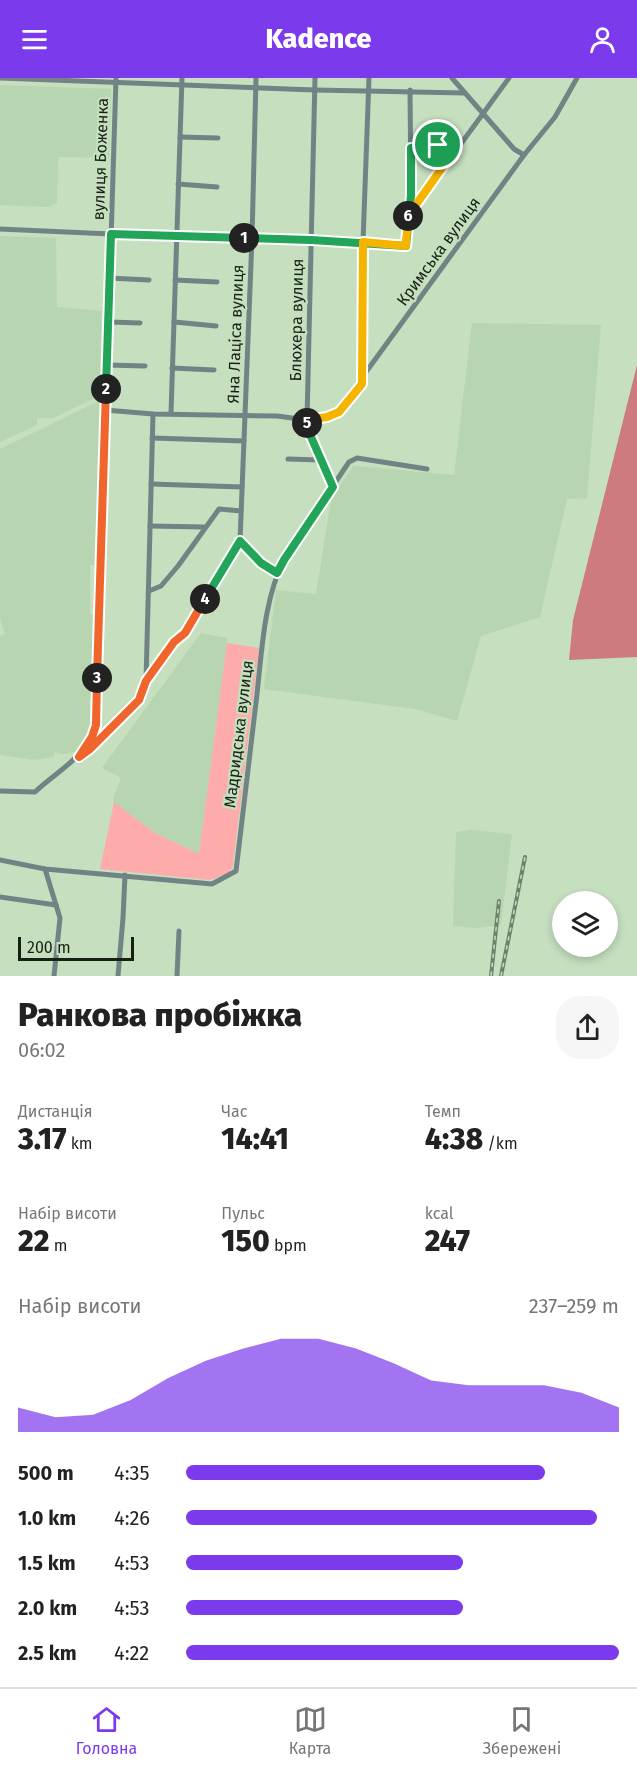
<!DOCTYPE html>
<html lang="uk">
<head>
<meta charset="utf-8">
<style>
	body { margin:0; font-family:"Fira Sans",sans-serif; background:#f6f6f6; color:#222; height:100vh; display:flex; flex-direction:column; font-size:22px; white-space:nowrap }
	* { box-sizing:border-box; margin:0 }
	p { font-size:20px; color:#767676 }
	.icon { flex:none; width:33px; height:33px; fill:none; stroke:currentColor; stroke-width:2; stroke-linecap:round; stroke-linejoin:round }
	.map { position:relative; height:898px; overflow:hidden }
	.sheet { display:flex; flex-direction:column; background:#fff; flex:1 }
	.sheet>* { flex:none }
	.buttons { position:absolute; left:552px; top:813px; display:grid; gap:12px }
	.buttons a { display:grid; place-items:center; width:66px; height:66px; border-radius:50%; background:#fff; box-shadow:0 3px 9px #0003; font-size:30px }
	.scale { position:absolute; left:18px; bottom:15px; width:116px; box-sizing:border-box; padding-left:6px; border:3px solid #172015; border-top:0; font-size:16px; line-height:21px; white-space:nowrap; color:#172015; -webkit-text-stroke:4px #c5dfbf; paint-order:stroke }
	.pin { position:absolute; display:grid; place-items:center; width:51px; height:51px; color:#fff; margin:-26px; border:3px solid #fff; border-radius:50%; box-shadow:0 2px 6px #0007 }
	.km { position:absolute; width:30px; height:30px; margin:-15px; border-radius:50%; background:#222; color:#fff; font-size:16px; line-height:30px; text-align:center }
	.round { display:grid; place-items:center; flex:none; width:63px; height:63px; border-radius:24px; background:#f6f6f6 }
	.overview { display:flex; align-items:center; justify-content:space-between; height:102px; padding:0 18px }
	h1 { font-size:33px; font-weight:800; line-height:45px }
	.metrics { display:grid; grid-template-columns:repeat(3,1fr); gap:9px; height:102px; padding:6px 18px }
	.metrics div { display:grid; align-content:center }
	.metrics b { font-size:30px; font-weight:800 }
	.metrics small { font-size:16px; font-weight:400 }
	.metrics p { font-size:16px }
	.chart { height:168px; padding:12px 18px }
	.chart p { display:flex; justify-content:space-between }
	.chart svg { width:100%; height:108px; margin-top:6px; fill:#7c3aed; opacity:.7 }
	ul { padding:0 18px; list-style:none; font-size:20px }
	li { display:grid; grid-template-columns:96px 72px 1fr; align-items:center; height:45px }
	li i { height:15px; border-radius:8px; background:#7c3aed }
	header { display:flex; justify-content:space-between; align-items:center; height:78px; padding:0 18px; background:#7c3aed; color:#fff; font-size:27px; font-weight:800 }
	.tab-bar { display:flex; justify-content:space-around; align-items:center; height:84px; border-top:2px solid #e0e0e0; background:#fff; font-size:16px; color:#767676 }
	.tab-bar a { display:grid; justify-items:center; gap:3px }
	.tab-bar .selected { color:#7c3aed }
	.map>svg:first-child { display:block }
</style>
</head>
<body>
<header><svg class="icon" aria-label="menu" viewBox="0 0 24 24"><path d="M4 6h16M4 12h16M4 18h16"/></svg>Kadence<svg class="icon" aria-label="person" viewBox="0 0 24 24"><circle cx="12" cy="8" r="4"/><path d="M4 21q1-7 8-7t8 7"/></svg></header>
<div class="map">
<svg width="637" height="898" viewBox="0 0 637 898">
	<rect width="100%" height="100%" fill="#c5dfbf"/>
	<!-- built -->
	<g fill="#b7d5b0">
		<polygon points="0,7 111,11 109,80 58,79 57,125 48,129 0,127"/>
		<polygon points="0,158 56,160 57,229 102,233 99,318 53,340 37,340 37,347 0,364"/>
		<polygon points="472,245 601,247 587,420 567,421 540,539 481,558 457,643 415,631 264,611 276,512 316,516 331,422 353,388 454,397"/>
		<polygon points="97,324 100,324 96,487 90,487 90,536 93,537 90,658 80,673 63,676 55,674 54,679 34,682 0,677 0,558 5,556 0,540 0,371"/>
		<polygon points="201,555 227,560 227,565 199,776 155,755 114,724 113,720 121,700 102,690"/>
		<polygon points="472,752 512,756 501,847 477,850 453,848 456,754"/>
	</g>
	<!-- green -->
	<polygon fill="#feacab" points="227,565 259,570 233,788 229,795 210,802 100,791 114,724 155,755 199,776"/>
	<!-- forest -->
	<polygon fill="#cd7b7c" points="637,287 637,579 569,582 573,542"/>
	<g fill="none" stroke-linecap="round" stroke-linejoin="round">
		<!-- minor -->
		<g stroke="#708485" stroke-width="5">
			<polyline points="0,0 315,12 465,15"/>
			<polyline points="256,0 252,160 240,463 261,485 277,495"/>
			<polyline points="315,0 307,342 308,352 333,409"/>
			<polyline points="452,0 514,71 524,77"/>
			<polyline points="180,59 218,60"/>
			<polyline points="411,70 438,67 454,73"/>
			<polyline points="178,106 217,109"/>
			<polyline points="409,137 509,0"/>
			<polyline points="0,151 177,159 311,162 406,168 411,117 410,12"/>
			<polyline points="109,200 149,202"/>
			<polyline points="175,202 217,204"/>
			<polyline points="109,244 140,245"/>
			<polyline points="174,244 216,248"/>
			<polyline points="107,287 145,288"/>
			<polyline points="172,290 214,292"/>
			<polyline points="362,301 363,164 369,0"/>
			<polyline points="105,332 153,336 277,338 307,342 327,339 339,334 348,325 362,306 366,294 524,77 555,39 577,0"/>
			<polyline points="171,335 182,0"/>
			<polyline points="152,360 244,363"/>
			<polyline points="288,381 321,382"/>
			<polyline points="151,406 242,409"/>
			<polyline points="150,448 204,449"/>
			<polyline points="149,513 161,508 178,488 219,431 241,433"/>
			<polyline points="146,603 153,336"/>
			<polyline points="82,677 90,671 139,622 146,603 174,564 185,555 240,463"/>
			<path d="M0 713 35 714C58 692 86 680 96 647L116 0"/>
			<path d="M0 782 45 791 212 806 236 793C243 734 250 675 257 616 262 571 264 522 284 481L349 384 357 380 427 391"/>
			<polyline points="45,791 60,840 54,898"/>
			<polyline points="0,819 56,827"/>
			<polyline points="118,898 123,840 125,797"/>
			<polyline points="177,898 179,853"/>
		</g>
		<defs>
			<g id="rail">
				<polyline points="491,898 499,823"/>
				<polyline points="501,898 525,779"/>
			</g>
		</defs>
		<!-- rail casing -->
		<use href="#rail" stroke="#6e806a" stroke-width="4"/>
		<!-- rail -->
		<use href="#rail" stroke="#c5dfbf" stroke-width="1.5" stroke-dasharray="4.5" stroke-linecap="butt"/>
	</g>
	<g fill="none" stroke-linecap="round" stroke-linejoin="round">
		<defs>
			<polyline id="split-1" points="244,160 311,162 406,168 411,117 411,70 438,67"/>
			<polyline id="split-2" points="106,311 111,156 244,160"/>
			<polyline id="split-3" points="97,600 106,311"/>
			<polyline id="split-4" points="97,600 96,647 92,659 79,679 90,671 139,622 146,603 174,564 185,555 205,521"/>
			<polyline id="split-5" points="205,521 240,463 261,485 277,495 284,482 333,409 308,352 307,345"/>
			<polyline id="split-6" points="307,345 307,342 327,339 339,334 362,306 363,164 406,168 408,138"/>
			<polyline id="split-7" points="408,138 454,73 438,67"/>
		</defs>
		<!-- split-1 casing -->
		<use href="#split-1" stroke="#fff" stroke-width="12"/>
		<!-- split-2 casing -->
		<use href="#split-2" stroke="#fff" stroke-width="12"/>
		<!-- split-3 casing -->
		<use href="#split-3" stroke="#fff" stroke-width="12"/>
		<!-- split-4 casing -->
		<use href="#split-4" stroke="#fff" stroke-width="12"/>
		<!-- split-5 casing -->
		<use href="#split-5" stroke="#fff" stroke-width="12"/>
		<!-- split-6 casing -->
		<use href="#split-6" stroke="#fff" stroke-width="12"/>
		<!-- split-7 casing -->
		<use href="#split-7" stroke="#fff" stroke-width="12"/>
		<!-- split-1 -->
		<use href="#split-1" stroke="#22a559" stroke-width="8"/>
		<!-- split-2 -->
		<use href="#split-2" stroke="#22a559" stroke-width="8"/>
		<!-- split-3 -->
		<use href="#split-3" stroke="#f0652b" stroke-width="8"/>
		<!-- split-4 -->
		<use href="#split-4" stroke="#f0652b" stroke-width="8"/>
		<!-- split-5 -->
		<use href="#split-5" stroke="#22a559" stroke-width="8"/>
		<!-- split-6 -->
		<use href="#split-6" stroke="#f5b400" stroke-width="8"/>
		<!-- split-7 -->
		<use href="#split-7" stroke="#f5b400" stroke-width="8"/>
	</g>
	<g text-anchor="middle" stroke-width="4.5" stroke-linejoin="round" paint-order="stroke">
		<!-- street labels -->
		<g font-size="16" fill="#172015" stroke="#c5dfbf">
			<text transform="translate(100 81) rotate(-88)" y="6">вулиця Боженка</text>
			<text transform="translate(438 173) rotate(-54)" y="6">Кримська вулиця</text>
			<text transform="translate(296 242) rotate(-89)" y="6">Блюхера вулиця</text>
			<text transform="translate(235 256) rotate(-88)" y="6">Яна Лаціса вулиця</text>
			<text transform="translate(238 656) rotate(-83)" y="6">Мадридська вулиця</text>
		</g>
	</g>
</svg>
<div class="buttons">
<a><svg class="icon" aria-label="layers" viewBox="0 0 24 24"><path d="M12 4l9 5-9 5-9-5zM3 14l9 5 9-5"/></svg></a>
</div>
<div class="scale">200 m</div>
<div class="pin" style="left:438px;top:67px;background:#1e9e55"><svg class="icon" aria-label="arrive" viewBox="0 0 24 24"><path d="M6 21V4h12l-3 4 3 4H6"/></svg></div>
<b class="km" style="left:244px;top:160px">1</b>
<b class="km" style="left:106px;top:311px">2</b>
<b class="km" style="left:97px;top:600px">3</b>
<b class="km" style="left:205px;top:521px">4</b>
<b class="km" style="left:307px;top:345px">5</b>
<b class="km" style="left:408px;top:138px">6</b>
</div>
<section class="sheet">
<div class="overview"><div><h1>Ранкова пробіжка</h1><p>06:02</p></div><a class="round"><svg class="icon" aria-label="share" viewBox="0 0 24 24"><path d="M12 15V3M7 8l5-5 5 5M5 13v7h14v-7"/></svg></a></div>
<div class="metrics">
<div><p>Дистанція</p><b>3.17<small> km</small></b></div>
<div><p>Час</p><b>14:41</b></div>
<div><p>Темп</p><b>4:38<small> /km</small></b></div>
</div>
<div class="metrics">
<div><p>Набір висоти</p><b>22<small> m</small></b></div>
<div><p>Пульс</p><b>150<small> bpm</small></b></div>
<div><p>kcal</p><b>247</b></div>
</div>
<div class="chart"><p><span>Набір висоти</span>237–259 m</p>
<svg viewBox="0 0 160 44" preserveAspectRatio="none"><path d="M0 44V34L10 38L20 37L30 31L40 22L50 15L60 10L70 6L80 6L90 10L100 16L110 23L120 25L130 25L140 25L150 28L160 34V44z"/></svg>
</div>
<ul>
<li><b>500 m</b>4:35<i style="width:83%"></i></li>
<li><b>1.0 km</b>4:26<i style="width:95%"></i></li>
<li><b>1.5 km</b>4:53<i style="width:64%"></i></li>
<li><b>2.0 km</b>4:53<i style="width:64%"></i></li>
<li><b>2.5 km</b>4:22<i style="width:100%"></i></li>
</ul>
</section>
<nav class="tab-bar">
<a class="selected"><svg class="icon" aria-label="home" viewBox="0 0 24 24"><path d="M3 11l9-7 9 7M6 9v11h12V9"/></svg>Головна</a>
<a><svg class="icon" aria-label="map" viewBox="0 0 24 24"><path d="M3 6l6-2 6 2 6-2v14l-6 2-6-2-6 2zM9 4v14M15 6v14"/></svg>Карта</a>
<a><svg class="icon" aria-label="saved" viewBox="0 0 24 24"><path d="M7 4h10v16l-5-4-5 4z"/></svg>Збережені</a>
</nav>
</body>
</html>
